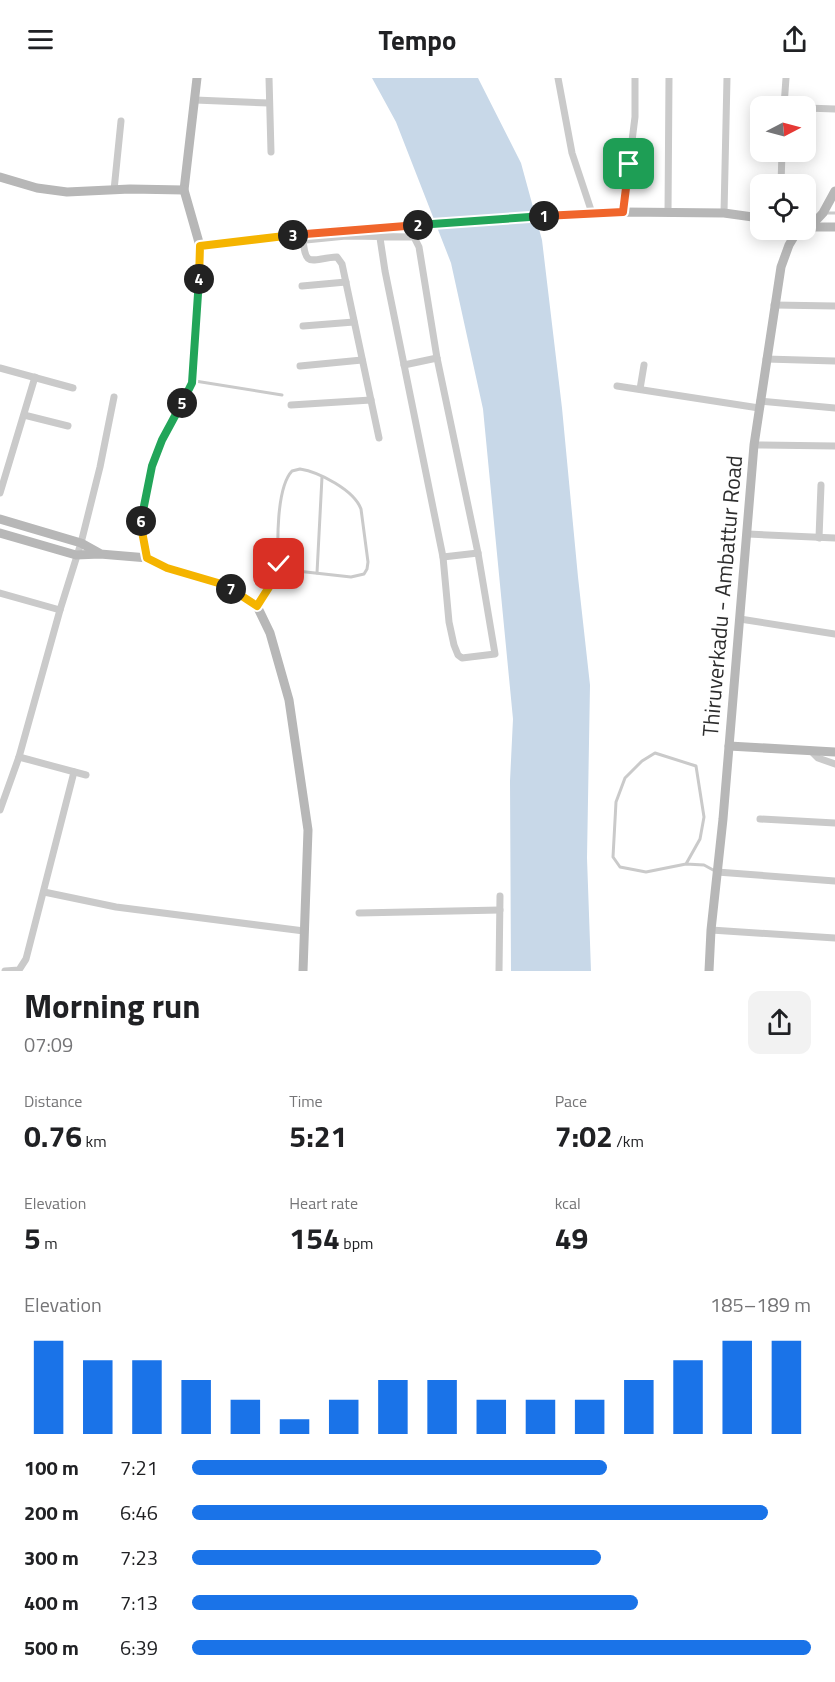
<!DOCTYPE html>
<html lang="en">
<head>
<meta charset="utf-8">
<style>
	body { margin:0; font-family:"Titillium Web",sans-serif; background:#f2f2f2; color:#202124; height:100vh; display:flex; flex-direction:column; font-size:22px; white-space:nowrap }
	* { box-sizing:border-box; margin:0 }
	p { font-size:20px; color:#757577 }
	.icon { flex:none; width:33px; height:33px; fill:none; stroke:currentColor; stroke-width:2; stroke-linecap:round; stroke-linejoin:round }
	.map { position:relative; height:893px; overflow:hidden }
	.panel { display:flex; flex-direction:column; background:#fff; flex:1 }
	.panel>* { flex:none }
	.needle { width:39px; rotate:84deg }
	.controls { position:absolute; left:750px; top:18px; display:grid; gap:12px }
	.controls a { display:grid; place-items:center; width:66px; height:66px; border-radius:12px; background:#fff; box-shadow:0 3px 15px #0003; font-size:30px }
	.pin { position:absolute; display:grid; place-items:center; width:51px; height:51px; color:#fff; margin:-26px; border-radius:12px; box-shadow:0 3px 9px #0006 }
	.km { position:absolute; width:30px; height:30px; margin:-15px; border-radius:50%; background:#222; color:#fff; font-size:16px; line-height:30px; text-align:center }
	.round { display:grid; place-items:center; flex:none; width:63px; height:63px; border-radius:12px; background:#f2f2f2 }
	.summary { display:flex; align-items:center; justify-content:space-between; height:102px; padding:0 24px }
	h1 { font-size:33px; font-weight:700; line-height:45px }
	.figures { display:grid; grid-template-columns:repeat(3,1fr); gap:9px; height:102px; padding:6px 24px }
	.figures div { display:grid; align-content:center }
	.figures b { font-size:30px; font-weight:700 }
	.figures small { font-size:16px; font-weight:400 }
	.figures p { font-size:16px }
	.chart { height:168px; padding:12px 24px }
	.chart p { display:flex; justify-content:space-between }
	.chart svg { width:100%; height:108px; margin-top:6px; stroke:#1a73e8; stroke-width:6 }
	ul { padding:0 24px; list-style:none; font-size:20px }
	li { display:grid; grid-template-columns:96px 72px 1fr; align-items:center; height:45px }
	li i { height:15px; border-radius:8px; background:#1a73e8 }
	header { display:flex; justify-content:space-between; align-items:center; height:78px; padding:0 24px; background:#fff; font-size:27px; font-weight:700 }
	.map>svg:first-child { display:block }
</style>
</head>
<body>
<header><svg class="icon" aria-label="menu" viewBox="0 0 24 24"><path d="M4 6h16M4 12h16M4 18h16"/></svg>Tempo<svg class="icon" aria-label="share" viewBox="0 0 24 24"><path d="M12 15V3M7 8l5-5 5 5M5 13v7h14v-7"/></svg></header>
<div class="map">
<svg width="835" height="893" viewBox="0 0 835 893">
	<rect width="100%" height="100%" fill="#fff"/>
	<!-- water -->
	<polygon fill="#c8d8e8" points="372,0 478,0 521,85 542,162 562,330 578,499 590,607 587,780 591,893 511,893 510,703 513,641 483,331 451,185 396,44"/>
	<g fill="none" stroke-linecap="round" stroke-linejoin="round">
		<!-- lane -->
		<g stroke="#cacaca" stroke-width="3">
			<polyline points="825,135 835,135"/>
			<polyline points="195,303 282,317"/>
			<path d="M300 391C319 394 354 412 361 431L368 484 367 491 364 496 351 499 279 491C277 467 276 410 292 393Z"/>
			<polyline points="317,495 322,399"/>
			<polyline points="258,526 279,491"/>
			<polyline points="686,786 700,761 704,739 696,688 655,675 642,683 625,700 616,724 613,779 620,789 646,794 686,786 704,787 715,793"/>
		</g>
		<!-- street -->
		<g stroke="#cacaca" stroke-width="7">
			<polyline points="269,0 271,74"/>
			<polyline points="558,0 572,75 592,135"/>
			<polyline points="195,22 269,25"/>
			<polyline points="758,27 783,28"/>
			<polyline points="784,28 786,0"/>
			<polyline points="806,30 835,31"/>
			<polyline points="781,106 782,74"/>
			<polyline points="114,112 121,43"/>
			<polyline points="623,134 635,39 635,0"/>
			<polyline points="668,135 669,0"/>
			<polyline points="724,135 727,0"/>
			<polyline points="303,156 303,160 306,162 346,158 414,159 419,169 437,280 478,475 495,576 462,580 458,577 454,567 449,544 443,479 385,193 380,160"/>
			<path d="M303 160C305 192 312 180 337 179L342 186 379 360"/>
			<polyline points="302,208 346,204"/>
			<polyline points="774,227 835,228"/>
			<polyline points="303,248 354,244"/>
			<polyline points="766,281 835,283"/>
			<polyline points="404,287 437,280"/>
			<polyline points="300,288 362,282"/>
			<polyline points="0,290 73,310"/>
			<polyline points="617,308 759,330"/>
			<polyline points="640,311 644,287"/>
			<polyline points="760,323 835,330"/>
			<polyline points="291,327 371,322"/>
			<polyline points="24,337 68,348"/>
			<polyline points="754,367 835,368"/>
			<polyline points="0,415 35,299"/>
			<polyline points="748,456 835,460"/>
			<polyline points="819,460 821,407"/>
			<polyline points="443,479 478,475"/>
			<polyline points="0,515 60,532"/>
			<polyline points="740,541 835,556"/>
			<polyline points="810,672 818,680 835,686"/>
			<polyline points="19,679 86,697"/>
			<polyline points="0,732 19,679 60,532 81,465 100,389 114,319"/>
			<polyline points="760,741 835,745"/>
			<polyline points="717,794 835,803"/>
			<polyline points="44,814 116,829 304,853"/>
			<polyline points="359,835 500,832"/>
			<polyline points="711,852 835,860"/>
			<polyline points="5,893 19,892 26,881 74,694"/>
			<polyline points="499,893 500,818"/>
		</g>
		<!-- secondary -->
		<g stroke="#b7b7b7" stroke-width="9">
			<polyline points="197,0 184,112 200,168 192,305 162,362 152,388 141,448 148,480 167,490 225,507 257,528 270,555 289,622 308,752 303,893"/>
			<polyline points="0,99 37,110 67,114 130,111 184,112"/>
			<polyline points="806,149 810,149 823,135 835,113"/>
			<polyline points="810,149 835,149"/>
			<polyline points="200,168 341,152 623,134 724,135 760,140"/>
			<polyline points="0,441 81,465 99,475"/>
			<polyline points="0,455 76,477 100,476 148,480"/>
			<polyline points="729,668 835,674"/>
			<polyline points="709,893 711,852 723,741 754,367 781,189 789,167 798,152"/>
		</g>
	</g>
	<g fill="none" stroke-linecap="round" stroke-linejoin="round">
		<defs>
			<polyline id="split-1" points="544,138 623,134 629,86"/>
			<polyline id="split-2" points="418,147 544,138"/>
			<polyline id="split-3" points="293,157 418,147"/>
			<polyline id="split-4" points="199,201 200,168 293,157"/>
			<polyline id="split-5" points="182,325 192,305 199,201"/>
			<polyline id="split-6" points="141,443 152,388 162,362 182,325"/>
			<polyline id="split-7" points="141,443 141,448 147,480 167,490 225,507 231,511"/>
			<polyline id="split-8" points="231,511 257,528 278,495 279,486"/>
		</defs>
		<!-- split-1 casing -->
		<use href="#split-1" stroke="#fff" stroke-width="12"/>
		<!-- split-2 casing -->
		<use href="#split-2" stroke="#fff" stroke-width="12"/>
		<!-- split-3 casing -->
		<use href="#split-3" stroke="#fff" stroke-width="12"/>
		<!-- split-4 casing -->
		<use href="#split-4" stroke="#fff" stroke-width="12"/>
		<!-- split-5 casing -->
		<use href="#split-5" stroke="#fff" stroke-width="12"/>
		<!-- split-6 casing -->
		<use href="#split-6" stroke="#fff" stroke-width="12"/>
		<!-- split-7 casing -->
		<use href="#split-7" stroke="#fff" stroke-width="12"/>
		<!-- split-8 casing -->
		<use href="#split-8" stroke="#fff" stroke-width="12"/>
		<!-- split-1 -->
		<use href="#split-1" stroke="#f0652b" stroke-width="8"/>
		<!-- split-2 -->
		<use href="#split-2" stroke="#22a559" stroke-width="8"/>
		<!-- split-3 -->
		<use href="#split-3" stroke="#f0652b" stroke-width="8"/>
		<!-- split-4 -->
		<use href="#split-4" stroke="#f5b400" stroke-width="8"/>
		<!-- split-5 -->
		<use href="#split-5" stroke="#22a559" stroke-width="8"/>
		<!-- split-6 -->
		<use href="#split-6" stroke="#22a559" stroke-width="8"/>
		<!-- split-7 -->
		<use href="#split-7" stroke="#f5b400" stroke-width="8"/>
		<!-- split-8 -->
		<use href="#split-8" stroke="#f5b400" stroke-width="8"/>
	</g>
	<g text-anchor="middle" stroke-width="6" stroke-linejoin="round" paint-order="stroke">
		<!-- street labels -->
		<g font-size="22" fill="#2d2d2d" stroke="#fff">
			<text transform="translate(722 518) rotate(-85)" y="8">Thiruverkadu - Ambattur Road</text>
		</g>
	</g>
</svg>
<div class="controls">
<a><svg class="needle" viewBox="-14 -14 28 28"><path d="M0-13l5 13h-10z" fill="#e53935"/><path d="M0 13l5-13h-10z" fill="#757577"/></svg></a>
<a><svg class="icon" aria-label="locate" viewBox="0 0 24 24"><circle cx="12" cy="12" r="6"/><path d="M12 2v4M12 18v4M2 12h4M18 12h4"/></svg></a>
</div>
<div class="pin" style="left:629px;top:86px;background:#1e9e55"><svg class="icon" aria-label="arrive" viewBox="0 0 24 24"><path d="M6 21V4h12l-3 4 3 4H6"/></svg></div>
<div class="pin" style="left:279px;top:486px;background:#d93025"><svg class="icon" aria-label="check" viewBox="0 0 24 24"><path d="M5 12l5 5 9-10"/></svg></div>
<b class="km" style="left:544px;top:138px">1</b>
<b class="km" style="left:418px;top:147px">2</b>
<b class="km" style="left:293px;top:157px">3</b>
<b class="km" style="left:199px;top:201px">4</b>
<b class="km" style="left:182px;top:325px">5</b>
<b class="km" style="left:141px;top:443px">6</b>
<b class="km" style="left:231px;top:511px">7</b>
</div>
<section class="panel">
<div class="summary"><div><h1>Morning run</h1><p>07:09</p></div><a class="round"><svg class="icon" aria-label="share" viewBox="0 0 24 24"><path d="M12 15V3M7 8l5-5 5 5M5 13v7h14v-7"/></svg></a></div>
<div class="figures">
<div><p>Distance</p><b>0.76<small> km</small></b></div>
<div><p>Time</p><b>5:21</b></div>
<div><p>Pace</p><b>7:02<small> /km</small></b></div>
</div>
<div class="figures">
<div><p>Elevation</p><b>5<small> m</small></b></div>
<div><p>Heart rate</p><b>154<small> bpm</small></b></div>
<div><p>kcal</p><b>49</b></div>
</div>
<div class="chart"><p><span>Elevation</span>185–189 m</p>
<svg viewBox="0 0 160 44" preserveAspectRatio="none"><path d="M5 44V6M15 44V14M25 44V14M35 44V22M45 44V30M55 44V38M65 44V30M75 44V22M85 44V22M95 44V30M105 44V30M115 44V30M125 44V22M135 44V14M145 44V6M155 44V6"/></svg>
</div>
<ul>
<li><b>100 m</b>7:21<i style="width:67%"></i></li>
<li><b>200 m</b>6:46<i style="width:93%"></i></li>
<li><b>300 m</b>7:23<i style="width:66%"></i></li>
<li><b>400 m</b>7:13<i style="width:72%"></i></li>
<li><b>500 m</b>6:39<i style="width:100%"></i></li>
</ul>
</section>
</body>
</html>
